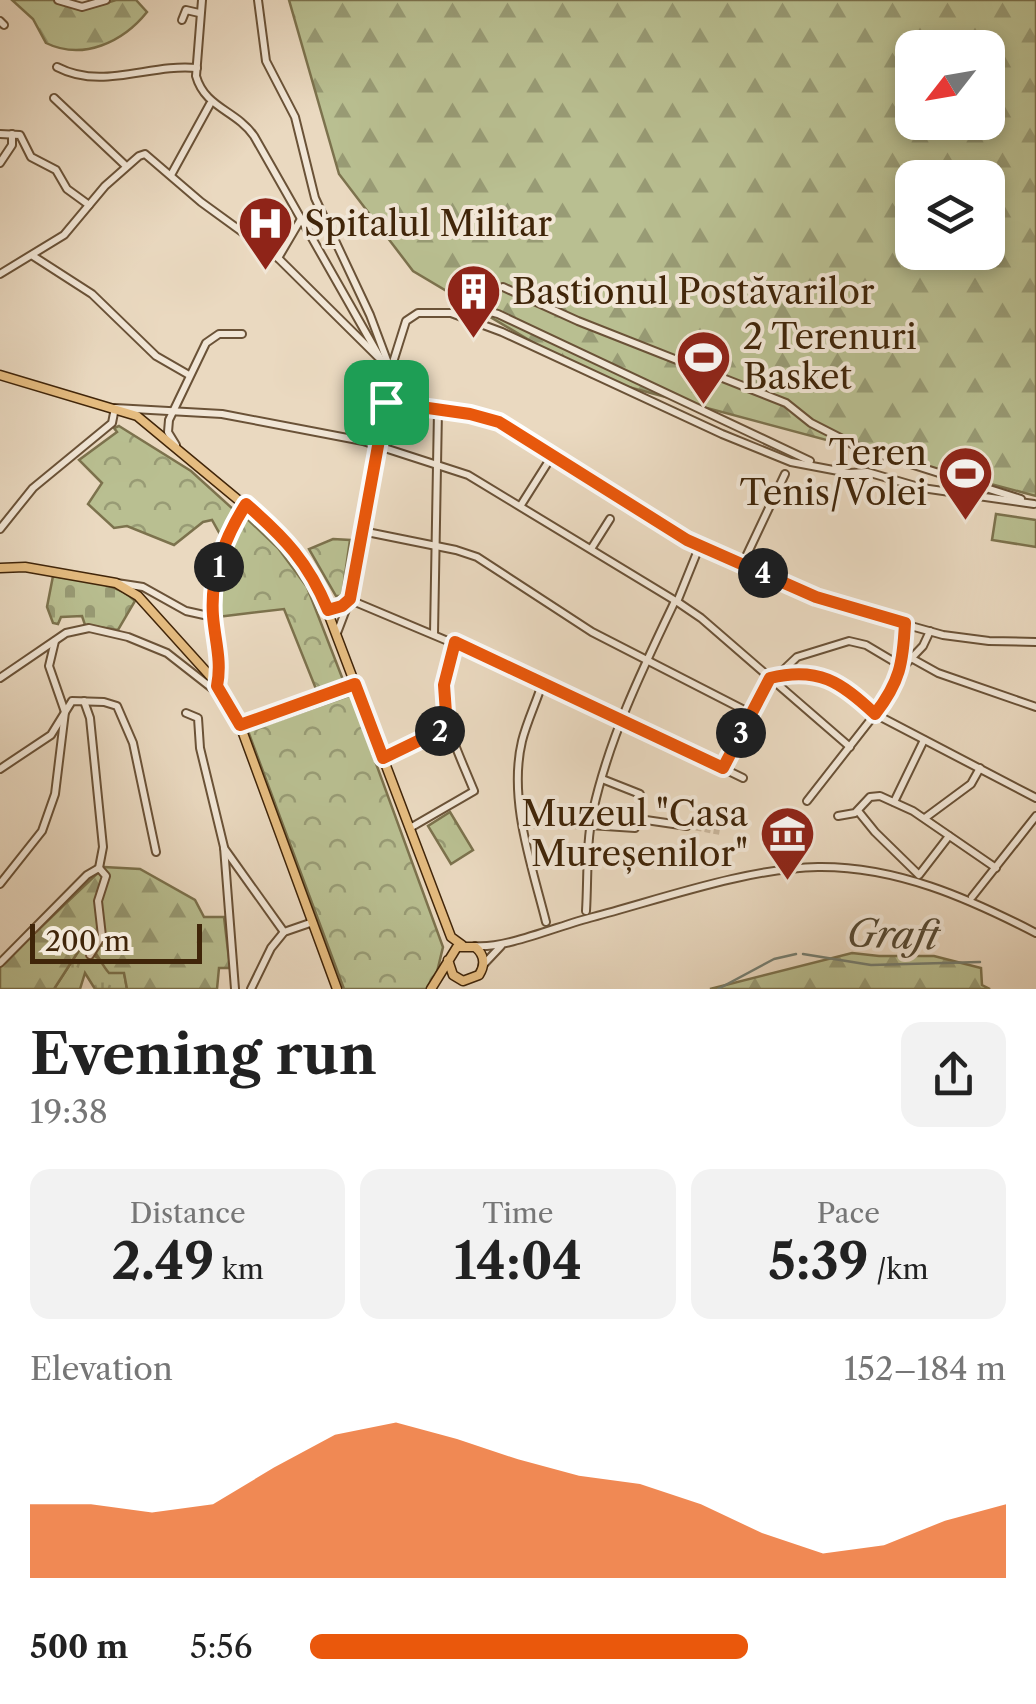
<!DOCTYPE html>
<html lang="en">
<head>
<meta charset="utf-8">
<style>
	body { margin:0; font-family:"Libre Caslon Text",serif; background:#f2f2f2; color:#222; height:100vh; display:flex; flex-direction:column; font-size:38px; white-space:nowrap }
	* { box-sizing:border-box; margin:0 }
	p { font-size:32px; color:#767676 }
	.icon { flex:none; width:55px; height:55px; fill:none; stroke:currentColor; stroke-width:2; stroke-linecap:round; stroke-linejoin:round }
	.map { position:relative; height:989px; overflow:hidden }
	.panel { display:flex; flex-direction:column; background:#fff; flex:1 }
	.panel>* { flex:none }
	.needle { width:65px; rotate:239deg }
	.controls { position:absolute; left:895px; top:30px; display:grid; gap:20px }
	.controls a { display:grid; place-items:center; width:110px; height:110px; border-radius:20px; background:#fff; box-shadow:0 5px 15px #0003; font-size:50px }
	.scale { position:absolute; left:30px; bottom:25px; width:172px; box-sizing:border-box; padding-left:10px; border:5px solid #402509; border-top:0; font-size:28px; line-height:35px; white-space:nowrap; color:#402509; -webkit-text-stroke:8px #f1e6d6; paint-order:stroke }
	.pin { position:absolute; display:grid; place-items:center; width:85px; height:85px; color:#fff; margin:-42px; border-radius:20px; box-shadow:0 5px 15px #0006 }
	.km { position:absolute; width:50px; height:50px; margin:-25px; border-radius:50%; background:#222; color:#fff; font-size:28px; line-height:50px; text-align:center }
	.round { display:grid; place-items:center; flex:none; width:105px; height:105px; border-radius:20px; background:#f2f2f2 }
	.summary { display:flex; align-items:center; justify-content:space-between; height:170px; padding:0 30px }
	h1 { font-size:55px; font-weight:700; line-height:75px }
	.figures { display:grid; grid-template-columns:repeat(3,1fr); gap:15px; height:170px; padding:10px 30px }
	.figures div { display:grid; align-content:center; border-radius:20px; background:#f2f2f2; text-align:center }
	.figures b { font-size:50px; font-weight:700 }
	.figures small { font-size:28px; font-weight:400 }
	.figures p { font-size:28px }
	.chart { height:280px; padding:20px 30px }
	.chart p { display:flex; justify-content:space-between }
	.chart svg { width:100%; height:180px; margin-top:10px; fill:#ea580c; opacity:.7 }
	ul { padding:0 30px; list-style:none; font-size:32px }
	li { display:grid; grid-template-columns:160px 120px 1fr; align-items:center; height:75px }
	li i { height:25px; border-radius:12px; background:#ea580c }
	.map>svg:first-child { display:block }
</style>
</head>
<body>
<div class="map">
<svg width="1036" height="989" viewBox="0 0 1036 989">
	<defs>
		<pattern id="grass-tufts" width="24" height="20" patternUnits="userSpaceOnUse" patternTransform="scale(2.5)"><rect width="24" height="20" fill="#b9bf91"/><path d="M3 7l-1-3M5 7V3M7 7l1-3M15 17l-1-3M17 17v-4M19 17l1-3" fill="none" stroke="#989b75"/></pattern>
		<pattern id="forest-firs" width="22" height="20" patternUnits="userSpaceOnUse" patternTransform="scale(2.5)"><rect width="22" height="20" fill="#b9bf91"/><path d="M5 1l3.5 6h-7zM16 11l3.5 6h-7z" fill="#989b75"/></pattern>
		<pattern id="cemetery-stones" width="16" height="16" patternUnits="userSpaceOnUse" patternTransform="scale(2.5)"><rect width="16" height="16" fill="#b9bf91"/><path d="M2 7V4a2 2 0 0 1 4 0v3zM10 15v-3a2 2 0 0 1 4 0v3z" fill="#989b75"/></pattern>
		<pattern id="park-crowns" width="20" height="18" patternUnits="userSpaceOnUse" patternTransform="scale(2.5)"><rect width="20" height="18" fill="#b9bf91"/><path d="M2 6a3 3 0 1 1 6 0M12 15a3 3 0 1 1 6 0" fill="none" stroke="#989b75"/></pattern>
	</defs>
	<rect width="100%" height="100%" fill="#ead9c0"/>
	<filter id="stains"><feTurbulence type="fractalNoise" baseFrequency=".002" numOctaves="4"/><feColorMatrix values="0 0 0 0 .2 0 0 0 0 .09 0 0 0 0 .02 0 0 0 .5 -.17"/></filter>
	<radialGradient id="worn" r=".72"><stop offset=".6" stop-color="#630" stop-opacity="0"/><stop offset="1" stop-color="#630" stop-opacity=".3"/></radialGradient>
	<!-- grass -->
	<polygon fill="url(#grass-tufts)" stroke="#7c724d" stroke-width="2.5" points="85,941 92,945 96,957 124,972 127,989 95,989 85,973 80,989 54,989"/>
	<!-- forest -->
	<g fill="url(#forest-firs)" stroke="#7c724d" stroke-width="2.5" fill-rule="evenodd">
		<path d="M12 0H59L90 8 116 0H136L147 12C123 42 83 61 46 43L33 19Z"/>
		<path d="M289 0H1036V496L591 377 413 271 339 174ZM912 48H988V122H912ZM912 178H988V252H912Z"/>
		<path d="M104 867 140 869 195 900 204 917H224L230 968H219L217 989H127L124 973H109C100 963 95 947 85 941L54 989H0V966Z"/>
		<polygon points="852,953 879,956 934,956 981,968 982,985 990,989 710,989"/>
	</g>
	<!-- cemetery -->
	<path fill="url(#cemetery-stones)" stroke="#7c724d" stroke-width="2.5" d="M53 576C80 581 116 581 135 601L118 630 85 625 82 616 61 617 58 624 53 623 47 607Z"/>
	<!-- park -->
	<g fill="url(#park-crowns)" stroke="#7c724d" stroke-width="2.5">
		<polygon points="119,426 191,471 234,510 221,536 212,520 203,522 174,545 127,526 114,528 88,504 102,483 79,460 117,432 114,428"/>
		<polygon points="243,515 278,548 307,587 345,685 318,694 284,609 217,617 229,544"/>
		<polygon points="333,539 350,540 342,596 336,596 309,549"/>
		<polygon points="351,695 443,947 436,976 427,989 344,989 248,731"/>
		<polygon points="450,812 473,850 451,864 428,826"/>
	</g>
	<!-- pitch -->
	<polygon fill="#b9bf91" stroke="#7c724d" stroke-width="2.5" points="996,514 1036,520 1036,547 992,540"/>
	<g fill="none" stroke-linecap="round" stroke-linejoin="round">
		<!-- stream -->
		<g stroke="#757e71" stroke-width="2.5">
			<polyline points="803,954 871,965 980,962"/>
			<polyline points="718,989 774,959 796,954"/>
		</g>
		<!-- minor-tunnel -->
		<polyline stroke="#c8b59b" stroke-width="6" stroke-dasharray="6 3" stroke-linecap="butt" points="687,826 721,832"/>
		<defs>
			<g id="minor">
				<polyline points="58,0 82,7 106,0"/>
				<path d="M202 0 196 76C205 108 236 110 254 136L387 370"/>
				<polyline points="258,0 266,61 295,117 315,198 370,315 388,363 388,387 350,599 337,633"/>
				<polyline points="182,20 186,10 199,13"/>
				<polyline points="0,21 4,25"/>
				<path d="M57 67C103 91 150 63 197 68"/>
				<polyline points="54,98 126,166"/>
				<polyline points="0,134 20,135 31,157 56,170 67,189 89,205"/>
				<polyline points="0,163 12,145 12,134"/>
				<polyline points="171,175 210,104"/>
				<polyline points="33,256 92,294 156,356 189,375"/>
				<polyline points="278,258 301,219"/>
				<polyline points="0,274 64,235 105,186 139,156 145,154 201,202 278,258 378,357"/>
				<polyline points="503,287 578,321 786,403 811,423 860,448 1021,499"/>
				<polyline points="462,315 487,311 498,314 810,461"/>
				<polyline points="389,375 406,321 418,313 451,313 502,332 722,434 791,462 849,473 867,472 922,488 1034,504"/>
				<polyline points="386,401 471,414 499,422 675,533 802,591 850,609 943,635 989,641 1036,642"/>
				<polyline points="176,445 168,432 169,420 206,343 219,334 242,334"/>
				<polyline points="521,505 552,456"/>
				<polyline points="0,529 33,488 112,423 115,408 222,414 363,441 468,475 679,603 701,618 850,747"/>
				<polyline points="362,531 456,550 477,557 592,632 750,713"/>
				<polyline points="591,549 610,519"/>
				<polyline points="743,563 785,474"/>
				<polyline points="117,583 143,587 186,611 213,617"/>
				<polyline points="355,602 543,681 743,778"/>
				<polyline points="677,602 700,545"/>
				<polyline points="328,610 343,606 349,600"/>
				<polyline points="434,634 438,410"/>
				<polyline points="911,658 938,673 1036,707"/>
				<polyline points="903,666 905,624"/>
				<polyline points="777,676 797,657 849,641 866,645 903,667"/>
				<polyline points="771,677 800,673 824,677 875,714 1036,798"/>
				<path d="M0 678 66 633 89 628 128 637 167 653 213 689C230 667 213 637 213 611 213 572 225 538 245 505"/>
				<path d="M543 681C537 701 527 721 522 741 508 800 532 866 546 922"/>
				<polyline points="84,701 90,718 103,847 99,868"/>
				<polyline points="186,713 198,718 200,748 224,847 235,989"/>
				<polyline points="240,725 355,683"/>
				<polyline points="383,758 447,727"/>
				<polyline points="723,768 770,677"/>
				<polyline points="0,769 51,735 72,701 104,702 117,706 133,743 156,852"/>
				<polyline points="807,801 879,709 903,667 923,646 930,631"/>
				<polyline points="894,802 924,740"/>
				<polyline points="858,811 875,832 919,875 949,836"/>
				<polyline points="838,816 855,813 870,797 880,796 913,811 996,868"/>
				<polyline points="925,818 971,784 980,768"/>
				<polyline points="639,819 687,826"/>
				<polyline points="523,825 545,822 635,828 642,803 640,794 602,779"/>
				<path d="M410 828 474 791C446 723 437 715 455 642"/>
				<polyline points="224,848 284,932"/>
				<polyline points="0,884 42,831 55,794 65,712 49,666 55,641"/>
				<polyline points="972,897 1036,816"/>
				<path d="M586 911C588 878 586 843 593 811 609 738 643 668 675 601"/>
				<path d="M475 946C506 949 560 925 593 917 661 899 748 868 818 867 896 866 968 898 1036 933"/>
				<polyline points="0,963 87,875 99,868 106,876 98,901 102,936 90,955"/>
				<polyline points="484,964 501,946"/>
				<polyline points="251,989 271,948 284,932 313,922"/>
			</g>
			<g id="major">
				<polyline points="0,375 137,416 283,537 307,565 317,584 440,908 451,937 462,945"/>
				<polyline points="0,568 25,567 116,583 138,596 212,678 240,725 337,989"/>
				<path d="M431 989 457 947H475C484 954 486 964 479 975L463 981 453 975 448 960"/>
			</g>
		</defs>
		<!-- minor casing -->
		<use href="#minor" stroke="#6a5237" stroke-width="10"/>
		<!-- major casing -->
		<use href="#major" stroke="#402509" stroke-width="11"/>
		<!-- minor -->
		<use href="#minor" stroke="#f1e6d6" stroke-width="6"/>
		<!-- major -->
		<use href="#major" stroke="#e5bc80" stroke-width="8"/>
	</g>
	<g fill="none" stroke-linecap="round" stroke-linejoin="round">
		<defs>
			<path id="route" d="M386 402 470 414 499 422 687 540 816 597 905 623C903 663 900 682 875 714 841 682 818 666 770 678L723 768 455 642 444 685 447 727 383 758 355 684 240 725 217 686C222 661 215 641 213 616 210 576 225 537 246 504 285 538 308 562 328 610L342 606 350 599Z"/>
		</defs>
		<!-- route casing -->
		<use href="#route" stroke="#fff" stroke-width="20"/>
		<!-- route -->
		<use href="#route" stroke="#ea580c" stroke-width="12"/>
	</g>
	<!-- icons -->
	<defs>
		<symbol id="hospital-pin" viewBox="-11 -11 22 30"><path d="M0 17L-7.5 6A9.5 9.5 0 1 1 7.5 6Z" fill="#8f2418" stroke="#f1e6d6"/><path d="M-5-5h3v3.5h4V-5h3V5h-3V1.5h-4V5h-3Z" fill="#fff"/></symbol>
		<symbol id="building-pin" viewBox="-11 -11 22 30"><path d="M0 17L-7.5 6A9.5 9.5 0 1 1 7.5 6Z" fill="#8f2418" stroke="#f1e6d6"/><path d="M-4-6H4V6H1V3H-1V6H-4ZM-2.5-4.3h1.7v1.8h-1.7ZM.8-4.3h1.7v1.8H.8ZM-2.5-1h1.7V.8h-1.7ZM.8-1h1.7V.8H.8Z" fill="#fff"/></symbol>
		<symbol id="stadium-pin" viewBox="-11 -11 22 30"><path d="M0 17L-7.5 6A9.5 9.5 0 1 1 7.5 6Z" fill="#8f2418" stroke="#f1e6d6"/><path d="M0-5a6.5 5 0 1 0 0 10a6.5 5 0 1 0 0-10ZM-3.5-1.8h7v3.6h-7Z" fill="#fff"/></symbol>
		<symbol id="museum-pin" viewBox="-11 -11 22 30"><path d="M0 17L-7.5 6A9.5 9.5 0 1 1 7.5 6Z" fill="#8f2418" stroke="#f1e6d6"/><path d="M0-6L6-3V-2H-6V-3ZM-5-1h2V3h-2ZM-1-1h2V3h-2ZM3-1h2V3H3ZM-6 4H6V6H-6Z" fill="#fff"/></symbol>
	</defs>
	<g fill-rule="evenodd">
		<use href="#hospital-pin" x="234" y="192" width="63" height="86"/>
		<use href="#building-pin" x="442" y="260" width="63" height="86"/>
		<use href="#stadium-pin" x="672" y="326" width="63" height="86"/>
		<use href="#stadium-pin" x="934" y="442" width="63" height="86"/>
		<use href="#museum-pin" x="756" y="802" width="63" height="86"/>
	</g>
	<g text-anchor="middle" stroke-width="8" stroke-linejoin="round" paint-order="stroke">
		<!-- poi labels -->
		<g font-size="35" fill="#402509" stroke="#f1e6d6" text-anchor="start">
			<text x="304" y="236">Spitalul Militar</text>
			<text x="512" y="304">Bastionul Postăvarilor</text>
			<text x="743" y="349">2 Terenuri<tspan x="743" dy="40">Basket</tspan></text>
			<text x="927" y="465" text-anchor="end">Teren<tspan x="927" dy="40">Tenis/Volei</tspan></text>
			<text x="748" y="826" text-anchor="end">Muzeul "Casa<tspan x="748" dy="40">Mureșenilor"</tspan></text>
		</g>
		<!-- water labels -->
		<g font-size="38" font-style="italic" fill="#564a34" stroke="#f1e6d6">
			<text transform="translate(893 935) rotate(2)" y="13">Graft</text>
		</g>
	</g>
	<rect width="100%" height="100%" filter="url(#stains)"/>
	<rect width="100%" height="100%" fill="url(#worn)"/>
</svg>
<div class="controls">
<a><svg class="needle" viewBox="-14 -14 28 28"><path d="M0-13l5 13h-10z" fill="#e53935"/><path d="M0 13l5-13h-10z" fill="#767676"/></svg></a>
<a><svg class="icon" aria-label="layers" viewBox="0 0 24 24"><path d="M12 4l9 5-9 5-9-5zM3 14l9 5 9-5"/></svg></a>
</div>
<div class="scale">200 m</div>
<div class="pin" style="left:386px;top:402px;background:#1e9e55"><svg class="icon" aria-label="arrive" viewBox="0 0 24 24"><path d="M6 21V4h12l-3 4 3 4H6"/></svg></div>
<b class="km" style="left:219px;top:567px">1</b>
<b class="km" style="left:440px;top:731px">2</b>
<b class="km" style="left:741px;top:733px">3</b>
<b class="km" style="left:763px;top:573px">4</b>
</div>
<section class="panel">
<div class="summary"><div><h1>Evening run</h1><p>19:38</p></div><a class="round"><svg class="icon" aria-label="share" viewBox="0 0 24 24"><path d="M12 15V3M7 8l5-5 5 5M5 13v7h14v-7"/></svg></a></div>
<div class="figures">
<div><p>Distance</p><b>2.49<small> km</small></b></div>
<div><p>Time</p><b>14:04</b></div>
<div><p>Pace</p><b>5:39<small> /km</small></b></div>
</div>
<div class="chart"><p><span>Elevation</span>152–184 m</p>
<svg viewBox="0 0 160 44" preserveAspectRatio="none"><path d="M0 44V26L10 26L20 28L30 26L40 17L50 9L60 6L70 10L80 15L90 19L100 21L110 26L120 33L130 38L140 36L150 30L160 26V44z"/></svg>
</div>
<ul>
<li><b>500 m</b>5:56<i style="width:63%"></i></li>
</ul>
</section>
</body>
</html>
